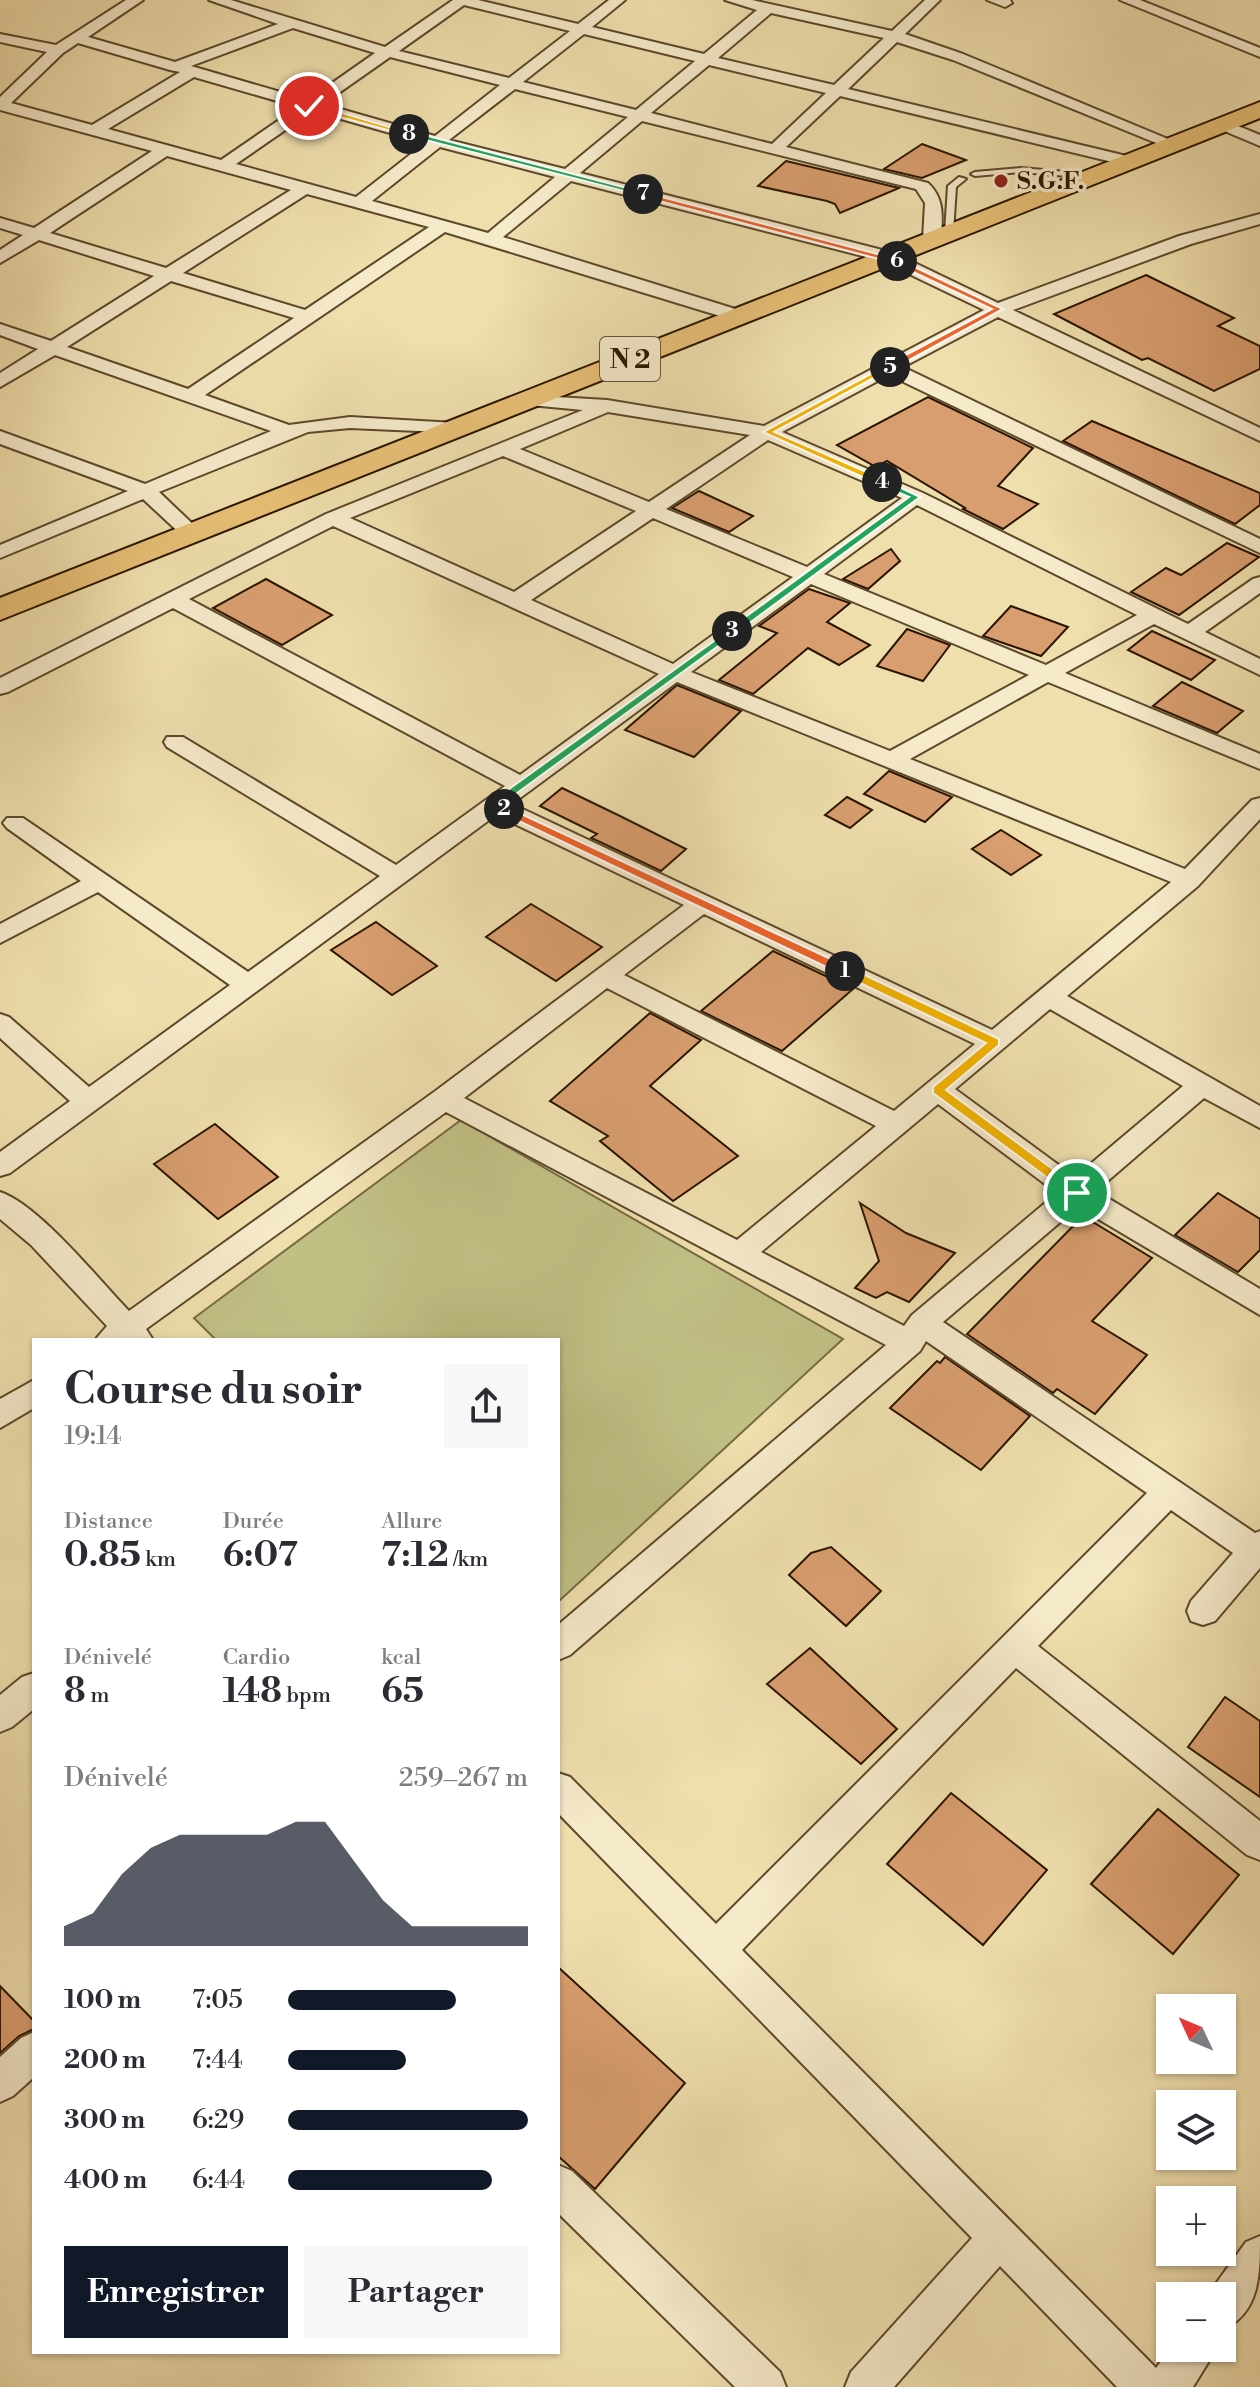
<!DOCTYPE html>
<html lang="fr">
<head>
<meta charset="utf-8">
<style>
	body { margin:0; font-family:"Libre Bodoni",serif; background:#f7f7f7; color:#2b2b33; height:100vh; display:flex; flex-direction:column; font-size:30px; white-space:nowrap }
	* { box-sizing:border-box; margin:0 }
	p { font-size:26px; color:#7c7c81 }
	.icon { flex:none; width:44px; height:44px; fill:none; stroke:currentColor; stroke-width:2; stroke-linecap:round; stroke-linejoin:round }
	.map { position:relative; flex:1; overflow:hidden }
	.details { position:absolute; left:32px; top:1338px; width:528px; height:1016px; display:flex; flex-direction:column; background:#fff; border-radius:0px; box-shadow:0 2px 6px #0004 }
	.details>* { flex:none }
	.needle { width:52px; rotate:314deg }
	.fabs { position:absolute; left:1156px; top:1994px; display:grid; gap:16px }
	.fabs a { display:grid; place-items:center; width:80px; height:80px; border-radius:0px; background:#fff; box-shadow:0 2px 6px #0004; font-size:40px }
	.pin { position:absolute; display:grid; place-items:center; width:68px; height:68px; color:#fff; margin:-34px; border:4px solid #fff; border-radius:50%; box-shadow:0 2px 8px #0007 }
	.km { position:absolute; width:40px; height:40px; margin:-20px; border-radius:50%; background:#222; color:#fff; font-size:22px; line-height:40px; text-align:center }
	.round { display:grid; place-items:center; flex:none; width:84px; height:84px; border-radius:0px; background:#f7f7f7 }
	.summary { display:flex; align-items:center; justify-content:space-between; height:136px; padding:0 32px }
	h1 { font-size:44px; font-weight:700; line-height:60px }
	.metrics { display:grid; grid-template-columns:repeat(3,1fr); gap:12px; height:136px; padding:8px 32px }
	.metrics div { display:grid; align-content:center }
	.metrics b { font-size:34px; font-weight:700 }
	.metrics small { font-size:22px; font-weight:400 }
	.metrics p { font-size:22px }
	.chart { height:224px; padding:16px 32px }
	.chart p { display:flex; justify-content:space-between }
	.chart svg { width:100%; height:144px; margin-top:8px; fill:#111827; opacity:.7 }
	.button { display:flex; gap:16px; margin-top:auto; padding:16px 32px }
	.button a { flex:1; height:92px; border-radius:0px; background:#111827; color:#fff; font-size:32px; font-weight:700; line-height:92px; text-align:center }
	.button a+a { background:#f7f7f7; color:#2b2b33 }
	ul { padding:0 32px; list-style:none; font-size:26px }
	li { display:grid; grid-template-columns:128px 96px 1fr; align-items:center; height:60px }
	li i { height:20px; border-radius:10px; background:#111827 }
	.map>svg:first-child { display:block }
</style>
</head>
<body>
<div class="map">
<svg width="1260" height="2387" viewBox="0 0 1260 2387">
	<rect width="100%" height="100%" fill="#efdfad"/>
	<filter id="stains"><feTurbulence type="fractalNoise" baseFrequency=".0025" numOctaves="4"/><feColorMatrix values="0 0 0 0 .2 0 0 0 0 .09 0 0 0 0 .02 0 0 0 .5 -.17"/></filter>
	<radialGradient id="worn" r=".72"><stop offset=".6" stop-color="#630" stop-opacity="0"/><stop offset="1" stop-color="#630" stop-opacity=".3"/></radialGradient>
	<!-- green -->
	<polygon fill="#c0c085" stroke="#766a42" stroke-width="2" points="461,1120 843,1339 558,1602 558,1340 216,1340 194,1318"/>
	<!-- building -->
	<g fill="#d99e6f" stroke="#2b1500" stroke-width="2">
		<polygon points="922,144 966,160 922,178 884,169"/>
		<polygon points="786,161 866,180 899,188 840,213 835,204 827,201 758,186"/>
		<polygon points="1146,275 1234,318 1218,326 1260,346 1260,369 1214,391 1148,358 1142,360 1054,314"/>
		<polygon points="928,397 1033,448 998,486 1038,504 1003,529 963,509 965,508 887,461 876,467 837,445"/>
		<polygon points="1092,421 1260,493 1260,505 1235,524 1063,441"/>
		<polygon points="699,491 753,516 729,532 672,508"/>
		<polygon points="1227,543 1259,557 1179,615 1131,592 1166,568 1181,575"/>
		<polygon points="891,549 900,561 868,589 843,579"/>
		<polygon points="266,579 332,615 282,645 213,608"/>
		<polygon points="809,589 850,603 827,622 870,645 839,665 808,648 753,694 719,680 777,633 759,626"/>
		<polygon points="1011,606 1068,627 1041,656 983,636"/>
		<polygon points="907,629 950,645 923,681 877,666"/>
		<polygon points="1152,631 1215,660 1191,680 1128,650"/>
		<polygon points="1182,682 1243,711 1217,733 1153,706"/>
		<polygon points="677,685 741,711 694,757 625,730"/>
		<polygon points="889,771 952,797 925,822 864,794"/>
		<polygon points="562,788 618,815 686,849 661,871 600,842 591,838 597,834 540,806"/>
		<polygon points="847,797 872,810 850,828 825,815"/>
		<polygon points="1001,830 1041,855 1011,875 972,849"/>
		<polygon points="531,904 602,947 556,981 486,937"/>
		<polygon points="376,922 437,966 392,995 331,950"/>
		<polygon points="773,951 853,989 782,1051 701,1011"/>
		<polygon points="650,1013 701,1040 650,1086 738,1156 673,1201 600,1141 608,1136 550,1101"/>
		<polygon points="215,1124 278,1177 218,1219 154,1164"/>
		<polygon points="1218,1193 1260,1219 1260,1250 1238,1272 1175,1235"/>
		<polygon points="860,1203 906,1233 955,1253 909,1302 887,1292 876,1298 855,1288 879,1261"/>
		<polygon points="1083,1216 1152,1258 1092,1321 1147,1355 1095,1414 1057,1389 1053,1393 967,1334"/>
		<polygon points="945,1357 1030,1416 981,1470 890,1408 937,1361 940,1363"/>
		<polygon points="831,1547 881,1591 846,1626 789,1575 811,1553"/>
		<polygon points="810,1648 897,1729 861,1764 767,1684"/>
		<polygon points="1225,1697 1260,1721 1260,1797 1188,1747"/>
		<polygon points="951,1793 1047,1870 983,1945 887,1864"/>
		<polygon points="1158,1809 1239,1875 1173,1954 1091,1884"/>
		<polygon points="558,1967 685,2083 595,2189 558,2156"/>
		<polygon points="0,1986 34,2021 34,2029 19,2036 0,2053"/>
	</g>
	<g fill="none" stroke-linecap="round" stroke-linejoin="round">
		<defs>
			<g id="lane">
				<polygon points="1021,168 1090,174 1094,176 1090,178 1021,172 975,176 971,174 975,172"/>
				<polygon points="959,177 966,179 956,187 953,232 949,235 945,232 948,186"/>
			</g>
			<g id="street">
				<path d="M126 0H143L88 37 175 62 278 24 209 0H231L385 47 453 0H478L578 24 609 0H625L592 27 704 54 757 10 725 0H752L892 31 925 0H940L905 34 963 54 1180 144 1178 147H1166L953 60 897 42 848 89 1135 158 1137 161 1129 166 840 96 786 147 928 183C945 199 942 217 941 239L932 244 923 239 925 203 916 189 642 121 580 173 894 253 998 303 1179 236 1260 214V224L1191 244 1013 310 1260 428V441L998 317 903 367 1260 539V553L889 375 782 432 923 493 1188 624 1253 579 1260 577V593L1205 632 1260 659V675L1154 624 1065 673 1260 754V769L1048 682 910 759 1185 869 1252 800 1260 798V819L1198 886 1067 996 1260 1106V1128L1204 1098 1096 1191 1260 1289V1315L1078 1207 943 1322 1255 1533 1260 1531V1568L1215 1621 1203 1625 1191 1621 1187 1611 1191 1601 1233 1553 1171 1510 1038 1646 1260 1821V1860L1247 1855 1016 1668 742 1950 1156 2368 1171 2348H1217L1193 2387H1117L1000 2266 894 2387H845L851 2372 972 2238 558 1813V1773L570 1777 716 1924 1147 1493 926 1341 920 1351 570 1655 558 1660V1625L886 1345 446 1112 146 1329 153 1340H95L107 1326 31 1245 0 1219V1192C39 1205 99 1280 129 1311L434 1092 684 905 496 815 10 1173 0 1176V1152L70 1101 0 1038V1014L9 1017 89 1087 230 985 98 892 0 943V924L81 881 7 828 3 823 7 818H23L248 972 380 876 167 747 164 742 167 737H183L396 865 505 786 173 608 8 692 0 694V678L326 514 583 410 530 405 521 399 523 395 607 400 764 426 984 310 882 261 571 181 503 237 745 312 748 316 745 320H733L445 232 205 395 289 425 350 417 456 423 463 425 466 429 463 433 350 428 308 432 159 492 199 530 202 534 199 538H185L143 499 0 558V545L128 491 0 444V431L145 484 271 431 55 355 0 387V373L38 349 0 335V324L51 341 154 276 39 240 0 263V250L23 235 0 228V218L34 228 152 151 0 110V97L47 52 0 42V34L56 45ZM464 5 570 31 509 78 399 51ZM771 13 884 38 834 85 718 58ZM293 28 375 53 308 100 191 66ZM584 34 695 61 636 110 523 82ZM78 43 170 70 180 72 92 125 11 103 63 53ZM390 57 500 85 435 136 323 104ZM709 65 826 93 772 144 651 113ZM194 77 298 107 221 160 108 129ZM515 89 628 117 565 169 449 140ZM313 111 425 143 356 197 236 164ZM440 147 555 177 488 233 372 201ZM167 156 291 190 166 268 50 233ZM307 194 429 227 305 310 183 273ZM171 281 294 318 188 389 67 347ZM608 412 750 435 649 502 520 449ZM768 440 902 498 807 567 666 509ZM503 456 636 511 514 592 350 518ZM917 505 1137 615 1046 665 824 574ZM653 518 793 577 673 664 531 600ZM333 526 659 674 520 775 189 599ZM811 584 1029 675 890 751 691 672ZM677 682 1171 882 992 1030 512 804ZM704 914 975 1044 894 1111 624 975ZM607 988 876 1126 737 1240 464 1098ZM1050 1009 1183 1086 1075 1177 955 1089ZM938 1104 1057 1193 912 1315 904 1326 761 1252Z"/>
				<polygon points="987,0 1010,0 1012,3 1005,7"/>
				<polygon points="1120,0 1140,0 1260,48 1260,57"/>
				<polygon points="1221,119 1260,135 1260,146 1215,127 1213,124"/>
				<polygon points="34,1380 34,1408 0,1428 0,1399"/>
				<polygon points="34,1673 34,1709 12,1727 0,1732 0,1695 22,1677"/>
				<polygon points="34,2032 34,2077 13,2096 0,2102 0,2057 21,2038"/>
				<polygon points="558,2165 572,2171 780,2372 786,2387 735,2387 558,2213"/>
				<path d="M1260 2236C1260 2275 1260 2313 1222 2330V2296H1207L1246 2242Z"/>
			</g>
			<polygon id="highway" points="1260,102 1260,118 0,620 0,598"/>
		</defs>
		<!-- lane casing -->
		<use href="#lane" stroke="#5c482b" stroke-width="4"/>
		<!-- street casing -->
		<use href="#street" stroke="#5c482b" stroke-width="4"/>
		<!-- highway casing -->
		<use href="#highway" stroke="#2b1500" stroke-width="4"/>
		<!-- lane -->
		<use href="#lane" fill="#f5eaca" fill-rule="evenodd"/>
		<!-- street -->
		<use href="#street" fill="#f5eaca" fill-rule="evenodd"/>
		<!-- highway -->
		<use href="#highway" fill="#e8c076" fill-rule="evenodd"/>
	</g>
	<!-- split-1 -->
	<polygon fill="#f5b400" stroke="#fff" stroke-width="2" points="841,968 850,968 999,1039 999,1045 946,1090 1081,1190 1081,1196 1072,1196 933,1093 933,1087 986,1043 841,974"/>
	<!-- split-2 -->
	<polygon fill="#f0652b" stroke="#fff" stroke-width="2" points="504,806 850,968 851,971 841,974 500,812 499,809"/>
	<!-- split-3 -->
	<polygon fill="#22a559" stroke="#fff" stroke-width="2" points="732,628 736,629 736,633 502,804 508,807 508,812 491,807 491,802"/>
	<!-- split-4 -->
	<polygon fill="#22a559" stroke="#fff" stroke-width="2" points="878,480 885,480 920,497 736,633 729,633 729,629 909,497 878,484"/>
	<!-- split-5 -->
	<polygon fill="#f5b400" stroke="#fff" stroke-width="2" points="887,365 894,367 774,432 885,480 885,484 878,484 763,432"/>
	<!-- split-6 -->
	<polygon fill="#f0652b" stroke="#fff" stroke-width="2" points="894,260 900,260 1003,309 893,369 887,369 887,365 992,309 894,263"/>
	<!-- split-7 -->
	<polygon fill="#f0652b" stroke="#fff" stroke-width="2" points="643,192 900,260 901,261 894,263 640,196"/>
	<!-- split-8 -->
	<polygon fill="#22a559" stroke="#fff" stroke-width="2" points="409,131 646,193 647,194 643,196 406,135"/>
	<!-- split-9 -->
	<polygon fill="#f5b400" stroke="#fff" stroke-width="2" points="307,104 312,104 413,134 406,135 307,108"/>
	<!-- markers -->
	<circle fill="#8f2418" stroke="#f5eaca" stroke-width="3" cx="1001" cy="181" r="8"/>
	<g text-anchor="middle" stroke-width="7" stroke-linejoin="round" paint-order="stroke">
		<!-- far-poi labels -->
		<g font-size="24" font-weight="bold" fill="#2b1500" stroke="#f5eaca" text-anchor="start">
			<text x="1017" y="189">S.G.F.</text>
		</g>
		<!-- shield labels -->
		<rect fill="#f5eaca" stroke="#68553d" stroke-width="2" x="600" y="337" width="60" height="44" rx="6"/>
		<g font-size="26" font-weight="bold" fill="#2b1500">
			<text x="630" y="368">N 2</text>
		</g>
	</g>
	<rect width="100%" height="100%" filter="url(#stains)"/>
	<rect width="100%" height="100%" fill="url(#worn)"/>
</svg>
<div class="fabs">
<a><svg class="needle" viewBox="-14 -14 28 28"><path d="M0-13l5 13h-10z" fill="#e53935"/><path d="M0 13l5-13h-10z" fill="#7c7c81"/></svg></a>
<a><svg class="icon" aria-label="layers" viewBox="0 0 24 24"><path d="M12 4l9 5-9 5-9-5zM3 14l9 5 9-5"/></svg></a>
<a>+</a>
<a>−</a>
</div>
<div class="pin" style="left:1077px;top:1193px;background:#1e9e55"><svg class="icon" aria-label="arrive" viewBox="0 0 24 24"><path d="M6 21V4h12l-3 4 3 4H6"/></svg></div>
<div class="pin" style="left:309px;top:106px;background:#d93025"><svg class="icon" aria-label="check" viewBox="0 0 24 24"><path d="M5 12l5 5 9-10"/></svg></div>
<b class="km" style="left:845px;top:971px">1</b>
<b class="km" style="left:504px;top:809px">2</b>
<b class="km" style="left:732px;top:631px">3</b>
<b class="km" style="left:882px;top:482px">4</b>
<b class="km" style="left:890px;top:367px">5</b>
<b class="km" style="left:897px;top:261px">6</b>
<b class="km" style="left:643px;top:194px">7</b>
<b class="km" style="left:409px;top:134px">8</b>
<section class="details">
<div class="summary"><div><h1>Course du soir</h1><p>19:14</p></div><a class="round"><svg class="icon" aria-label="share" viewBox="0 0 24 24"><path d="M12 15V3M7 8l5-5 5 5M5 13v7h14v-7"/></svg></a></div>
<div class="metrics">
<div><p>Distance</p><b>0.85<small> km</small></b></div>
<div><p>Durée</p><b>6:07</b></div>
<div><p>Allure</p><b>7:12<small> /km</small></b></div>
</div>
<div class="metrics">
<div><p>Dénivelé</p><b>8<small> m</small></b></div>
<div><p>Cardio</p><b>148<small> bpm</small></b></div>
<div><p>kcal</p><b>65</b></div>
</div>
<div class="chart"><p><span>Dénivelé</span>259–267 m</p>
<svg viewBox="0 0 160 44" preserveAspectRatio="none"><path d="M0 44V38L10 34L20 22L30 14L40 10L50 10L60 10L70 10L80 6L90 6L100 18L110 30L120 38L130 38L140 38L150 38L160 38V44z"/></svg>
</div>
<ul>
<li><b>100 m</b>7:05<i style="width:70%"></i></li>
<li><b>200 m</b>7:44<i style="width:49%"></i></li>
<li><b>300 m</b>6:29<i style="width:100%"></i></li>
<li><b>400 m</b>6:44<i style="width:85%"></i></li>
</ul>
<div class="button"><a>Enregistrer</a><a>Partager</a></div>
</section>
</div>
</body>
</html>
